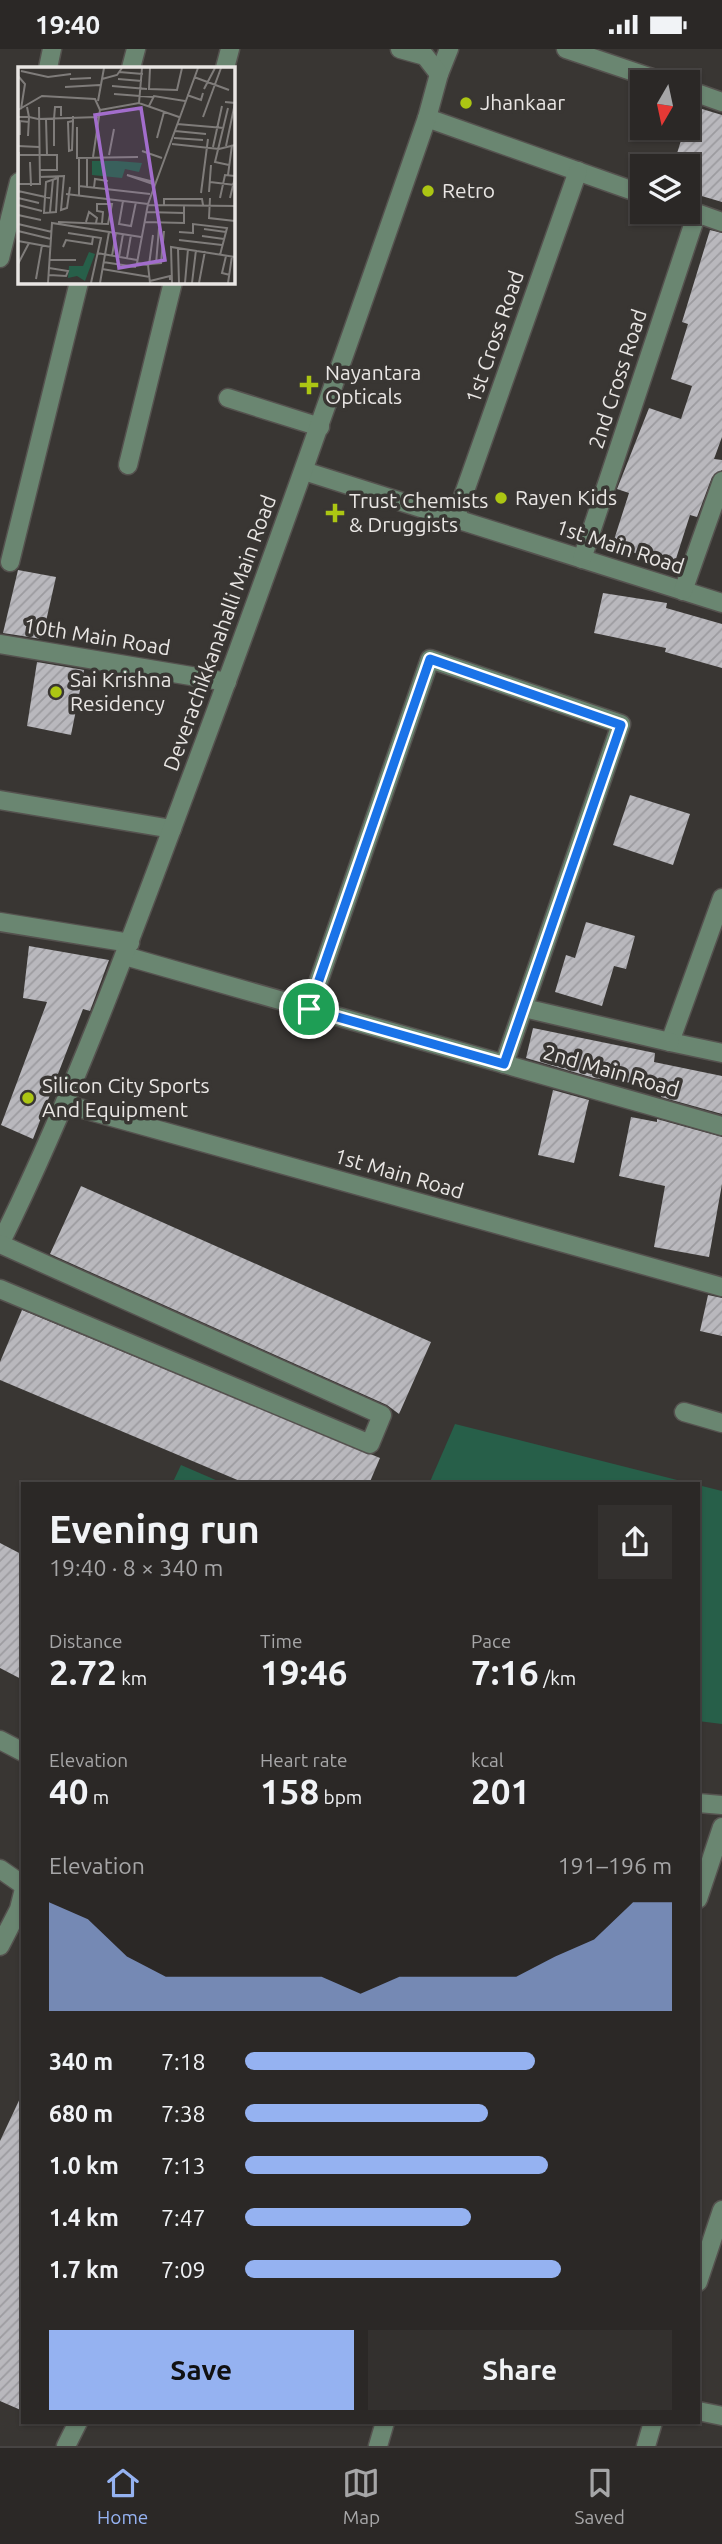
<!DOCTYPE html>
<html lang="en">
<head>
<meta charset="utf-8">
<style>
	body { margin:0; font-family:Ubuntu,sans-serif; background:#33302e; color:#f1f3f6; height:100vh; display:flex; flex-direction:column; font-size:26px; white-space:nowrap }
	* { box-sizing:border-box; margin:0 }
	p { font-size:23px; color:#a6a6a7 }
	.icon { flex:none; width:38px; height:38px; fill:none; stroke:currentColor; stroke-width:2; stroke-linecap:round; stroke-linejoin:round }
	.map { position:relative; flex:1; overflow:hidden }
	.sheet { position:absolute; left:21px; top:1433px; width:679px; height:942px; display:flex; flex-direction:column; background:#2b2826; border-radius:0px; box-shadow:0 2px 5px #0004,0 0 0 2px #474443 }
	.sheet>* { flex:none }
	.needle { width:46px; rotate:189deg }
	.tools { position:absolute; left:630px; top:21px; display:grid; gap:14px }
	.tools a { display:grid; place-items:center; width:70px; height:70px; border-radius:0px; background:#2b2826; box-shadow:0 2px 5px #0004,0 0 0 2px #474443; font-size:35px }
	.pin { position:absolute; display:grid; place-items:center; width:60px; height:60px; color:#fff; margin:-30px; border:4px solid #fff; border-radius:50%; box-shadow:0 2px 7px #0007 }
	.round { display:grid; place-items:center; flex:none; width:74px; height:74px; border-radius:0px; background:#33302e }
	.headline { display:flex; align-items:center; justify-content:space-between; height:119px; padding:0 28px }
	h1 { font-size:38px; font-weight:700; line-height:52px }
	.figures { display:grid; grid-template-columns:repeat(3,1fr); gap:10px; height:119px; padding:7px 28px }
	.figures div { display:grid; align-content:center }
	.figures b { font-size:35px; font-weight:700 }
	.figures small { font-size:19px; font-weight:400 }
	.figures p { font-size:19px }
	.chart { height:196px; padding:14px 28px }
	.chart p { display:flex; justify-content:space-between }
	.chart svg { width:100%; height:126px; margin-top:7px; fill:#95b2f1; opacity:.7 }
	.cta { display:flex; gap:14px; margin-top:auto; padding:14px 28px }
	.cta a { flex:1; height:80px; border-radius:0px; background:#95b2f1; color:#111; font-size:28px; font-weight:700; line-height:80px; text-align:center }
	.cta a+a { background:#33302e; color:#f1f3f6 }
	ul { padding:0 28px; list-style:none; font-size:23px }
	li { display:grid; grid-template-columns:112px 84px 1fr; align-items:center; height:52px }
	li i { height:18px; border-radius:9px; background:#95b2f1 }
	.status { display:flex; justify-content:space-between; align-items:center; height:49px; padding:0 35px; background:#2b2826; direction:ltr }
	.status svg { height:19px; fill:currentColor }
	.dock { display:flex; justify-content:space-around; align-items:center; height:98px; border-top:2px solid #474443; background:#2b2826; font-size:19px; color:#a6a6a7 }
	.dock a { display:grid; justify-items:center; gap:4px }
	.dock .selected { color:#95b2f1 }
	.map>svg:first-child { display:block }
</style>
</head>
<body>
<div class="status"><b>19:40</b><svg viewBox="0 0 49 12"><path d="M0 12V9h3v3zM5 12V6h3v6zM10 12V3h3v9zM15 12V0h3v12zM26 1h20v11H26zM47 4h2v5h-2z"/></svg></div>
<div class="map">
<svg width="722" height="2397" viewBox="0 0 722 2397">
	<defs>
		<pattern id="building-hatch" width="6" height="6" patternUnits="userSpaceOnUse" patternTransform="scale(1.75)"><rect width="6" height="6" fill="#b9b8bd"/><path d="M-1 1l2-2M0 6l6-6M5 7l2-2" fill="none" stroke="#9c9b9f"/></pattern>
	</defs>
	<rect width="100%" height="100%" fill="#393633"/>
	<!-- grass -->
	<g fill="#275f49">
		<polygon points="455,1375 693,1435 429,1435"/>
		<polygon points="181,1416 225,1435 172,1435"/>
		<polygon points="698,1436 722,1442 722,1675 698,1672"/>
	</g>
	<!-- building -->
	<g fill="url(#building-hatch)">
		<polygon points="692,57 722,66 722,153 688,143 688,117 673,117 685,79 688,79"/>
		<polygon points="710,181 722,184 722,388 714,410 722,411 722,421 712,428 697,468 690,466 674,516 612,497 629,444 617,440 649,359 681,370 692,337 671,330 688,275 682,273"/>
		<polygon points="18,521 56,528 42,590 3,584"/>
		<polygon points="603,544 667,554 666,559 722,575 722,619 665,603 666,599 594,584"/>
		<polygon points="37,613 84,621 71,686 27,677"/>
		<polygon points="630,746 690,765 673,816 613,796"/>
		<polygon points="586,873 635,887 626,920 614,917 602,957 555,943 566,906 575,909"/>
		<polygon points="29,897 109,911 90,962 83,960 33,1090 1,1076 47,953 23,949"/>
		<polygon points="533,979 655,1004 654,1013 722,1027 722,1065 661,1048 663,1038 594,1029 526,1009"/>
		<polygon points="553,1041 589,1051 574,1114 538,1106"/>
		<polygon points="631,1068 657,1073 657,1070 722,1088 722,1135 709,1208 654,1198 665,1137 619,1127"/>
		<polygon points="81,1137 431,1293 399,1365 387,1356 50,1205"/>
		<polygon points="708,1246 722,1249 722,1287 700,1282"/>
		<polygon points="22,1261 380,1409 369,1435 247,1435 0,1331 0,1313"/>
		<polygon points="0,1494 23,1506 23,1631 0,1619"/>
		<polygon points="23,2043 23,2362 0,2352 0,2092"/>
	</g>
	<g fill="none" stroke-linecap="round" stroke-linejoin="round">
		<defs>
			<g id="minor">
				<polyline points="566,0 664,33"/>
				<polyline points="48,19 52,0"/>
				<polyline points="131,19 136,0"/>
				<polyline points="225,19 230,0"/>
				<polyline points="439,25 449,0"/>
				<polyline points="688,41 722,53"/>
				<polyline points="427,69 642,145"/>
				<polyline points="688,161 722,173"/>
				<polyline points="0,209 19,133"/>
				<polyline points="228,349 320,378"/>
				<polyline points="128,416 173,233"/>
				<polyline points="304,422 722,554"/>
				<polyline points="455,470 578,122"/>
				<polyline points="582,510 697,164"/>
				<polyline points="10,513 79,233"/>
				<polyline points="683,542 722,432"/>
				<polyline points="0,595 227,633"/>
				<polyline points="0,751 172,780"/>
				<polyline points="722,849 670,993 722,1004"/>
				<polyline points="0,873 130,894"/>
				<polyline points="125,907 722,1077"/>
				<polyline points="524,959 670,993"/>
				<polyline points="309,960 430,610 621,675 504,1015"/>
				<polyline points="65,1055 722,1238"/>
				<path d="M0 1195C72 1049 129 895 186 742 270 519 349 294 427 69L439 25 425 7 400 0"/>
				<polyline points="0,1240 370,1395 382,1366 0,1195"/>
				<polyline points="684,1363 722,1374"/>
				<polyline points="0,1691 23,1703"/>
				<polyline points="698,1754 722,1756"/>
				<polyline points="0,1820 23,1836"/>
				<polyline points="698,1850 722,1778"/>
				<polyline points="0,1897 19,1860 23,1844"/>
				<polyline points="698,2233 722,2161"/>
				<polyline points="698,2362 722,2367"/>
				<polyline points="66,2397 78,2373"/>
				<polyline points="378,2397 385,2373"/>
				<polyline points="646,2397 653,2373"/>
			</g>
		</defs>
		<!-- minor casing -->
		<use href="#minor" stroke="#55524f" stroke-width="21"/>
		<!-- minor -->
		<use href="#minor" stroke="#6a8671" stroke-width="18"/>
	</g>
	<g fill="none" stroke-linecap="round" stroke-linejoin="round">
		<defs>
			<polygon id="route" points="430,610 621,676 504,1015 309,960"/>
		</defs>
		<!-- route casing -->
		<use href="#route" stroke="#fff" stroke-width="14"/>
		<!-- route -->
		<use href="#route" stroke="#1a73e8" stroke-width="9"/>
	</g>
	<!-- markers -->
	<g fill="#acc613" stroke="#393633" stroke-width="2.5">
		<circle cx="466" cy="54" r="7"/>
		<circle cx="428" cy="142" r="7"/>
		<path d="M305.5 325.5h7v7h7v7h-7v7h-7v-7h-7v-7h7z"/>
		<circle cx="501" cy="449" r="7"/>
		<path d="M331.5 453.5h7v7h7v7h-7v7h-7v-7h-7v-7h7z"/>
		<circle cx="56" cy="643" r="7"/>
		<circle cx="28" cy="1049" r="7"/>
	</g>
	<g text-anchor="middle" stroke-width="7" stroke-linejoin="round" paint-order="stroke">
		<!-- poi labels -->
		<g font-size="21" fill="#e9e6e4" stroke="#393633" text-anchor="start">
			<text x="480" y="61">Jhankaar</text>
			<text x="442" y="149">Retro</text>
			<text x="325" y="331">Nayantara<tspan x="325" dy="24">Opticals</tspan></text>
			<text x="515" y="456">Rayen Kids</text>
			<text x="349" y="459">Trust Chemists<tspan x="349" dy="24">&amp; Druggists</tspan></text>
			<text x="70" y="638">Sai Krishna<tspan x="70" dy="24">Residency</tspan></text>
			<text x="42" y="1044">Silicon City Sports<tspan x="42" dy="24">And Equipment</tspan></text>
		</g>
		<!-- street labels -->
		<g font-size="21" fill="#e9e6e4" stroke="#393633">
			<text transform="translate(495 288) rotate(-71)" y="7">1st Cross Road</text>
			<text transform="translate(618 330) rotate(-72)" y="7">2nd Cross Road</text>
			<text transform="translate(620 498) rotate(18)" y="7">1st Main Road</text>
			<text transform="translate(220 584) rotate(-70)" y="7">Deverachikkanahalli Main Road</text>
			<text transform="translate(97 588) rotate(9)" y="7">10th Main Road</text>
			<text transform="translate(611 1022) rotate(16)" y="7">2nd Main Road</text>
			<text transform="translate(399 1125) rotate(16)" y="7">1st Main Road</text>
		</g>
	</g>
	<!-- overview -->
	<g transform="translate(18 18)">
		<rect width="217" height="217" fill="#393633"/>
		<path d="M74 94H99L124 96 121 105 107 102 104 111 74 108Z" fill="#275f49"/>
		<path d="M71 185 77 187 67 214 59 209 50 211 51 199H65Z" fill="#275f49"/>
		<path fill="none" stroke="#7f7c7a" stroke-width="2" d="M132 1 131 22 159 23 164 1M3 4 30 10 53 7M101 5 125 7M0 9 7 17 3 42M176 10 211 23M52 12 73 11M84 12 99 8 104 1M100 12 124 14M94 19 129 22M47 20 82 18M186 22 197 1M96 27 135 30M169 28 183 33 185 26M80 34 86 1M207 35 217 36 208 79M121 36 124 1M131 39 136 29 167 34M9 40 11 50 20 52 81 50M210 41 197 95 211 98M0 43 24 29 77 32 82 43 75 90M82 43 121 36 161 50M55 49V54L54 83 51 84 50 55 55 54M1 50H11L10 69M185 50 203 1M28 52 29 88M36 52V79M36 52 37 40H43V49M159 57 206 61M59 60V91L120 90M157 64 188 67M2 68V54L11 55M139 71 146 45M156 71 185 73M154 77 201 82 217 78M0 79 21 80M195 80 204 39M124 84 144 91M1 88H39V103H21M91 88 96 62M61 91V129M69 91V120M12 95 13 119M210 108 214 78M21 110 46 109 43 143 49 141 52 120M40 111 38 145 26 146 28 115ZM192 115 217 118M1 117H22L21 40M135 117 109 108 136 115M61 119 132 127M76 121 77 112 90 114M0 124 32 131M191 125 193 98M183 126 190 72M48 127 130 137M0 128 1 85M0 131 21 136M192 131 191 151 217 154M202 131 207 108 217 109M212 131 217 110M105 134 101 157 113 159 118 135M0 138 24 144M130 138 217 139M146 138V132H184L185 138M32 145 35 112M128 145 166 146M0 148 23 153M40 155 90 157 94 137H79V144L85 145 84 156M68 155 71 145 79 151 78 156M126 155 166 156V138M0 157 34 165M186 162 208 165M0 164 33 172M161 165 175 166V157L209 161 202 188M50 166 83 171 73 216M184 169 206 172M161 173 204 178M0 174 33 180M45 180 48 173 74 177 75 170M160 181 161 216M79 186 119 193M94 189 98 166M208 189 204 206 212 208M101 190 105 167M109 191 113 168M32 193H58M85 195 118 200M0 197 11 176M132 197 143 196 146 164M138 197 141 161M131 198 135 168M84 202 132 210M31 208 48 209 50 204 31 201M18 212 24 178M132 214 152 209V213M30 216 34 156 123 170M82 216 91 165M132 216 130 198 119 196 130 137 180 1M154 216 153 180 217 190M167 216 170 182M174 216 178 183M181 216 187 184M210 216 214 189"/>
		<path fill="#a26dcc" fill-opacity="0.15" stroke="#a26dcc" stroke-width="3.5" d="M123 41 147 193 101 201 77 48Z"/>
		<rect width="217" height="217" fill="none" stroke="#e9e6e4" stroke-width="3.5"/>
	</g>
</svg>
<div class="tools">
<a><svg class="needle" viewBox="-14 -14 28 28"><path d="M0-13l5 13h-10z" fill="#e53935"/><path d="M0 13l5-13h-10z" fill="#a6a6a7"/></svg></a>
<a><svg class="icon" aria-label="layers" viewBox="0 0 24 24"><path d="M12 4l9 5-9 5-9-5zM3 14l9 5 9-5"/></svg></a>
</div>
<div class="pin" style="left:309px;top:960px;background:#1e9e55"><svg class="icon" aria-label="arrive" viewBox="0 0 24 24"><path d="M6 21V4h12l-3 4 3 4H6"/></svg></div>
<section class="sheet">
<div class="headline"><div><h1>Evening run</h1><p>19:40 · 8 × 340 m</p></div><a class="round"><svg class="icon" aria-label="share" viewBox="0 0 24 24"><path d="M12 15V3M7 8l5-5 5 5M5 13v7h14v-7"/></svg></a></div>
<div class="figures">
<div><p>Distance</p><b>2.72<small> km</small></b></div>
<div><p>Time</p><b>19:46</b></div>
<div><p>Pace</p><b>7:16<small> /km</small></b></div>
</div>
<div class="figures">
<div><p>Elevation</p><b>40<small> m</small></b></div>
<div><p>Heart rate</p><b>158<small> bpm</small></b></div>
<div><p>kcal</p><b>201</b></div>
</div>
<div class="chart"><p><span>Elevation</span>191–196 m</p>
<svg viewBox="0 0 160 44" preserveAspectRatio="none"><path d="M0 44V6L10 12L20 25L30 32L40 32L50 32L60 32L70 32L80 38L90 32L100 32L110 32L120 32L130 25L140 19L150 6L160 6V44z"/></svg>
</div>
<ul>
<li><b>340 m</b>7:18<i style="width:68%"></i></li>
<li><b>680 m</b>7:38<i style="width:57%"></i></li>
<li><b>1.0 km</b>7:13<i style="width:71%"></i></li>
<li><b>1.4 km</b>7:47<i style="width:53%"></i></li>
<li><b>1.7 km</b>7:09<i style="width:74%"></i></li>
</ul>
<div class="cta"><a>Save</a><a>Share</a></div>
</section>
</div>
<nav class="dock">
<a class="selected"><svg class="icon" aria-label="home" viewBox="0 0 24 24"><path d="M3 11l9-7 9 7M6 9v11h12V9"/></svg>Home</a>
<a><svg class="icon" aria-label="map" viewBox="0 0 24 24"><path d="M3 6l6-2 6 2 6-2v14l-6 2-6-2-6 2zM9 4v14M15 6v14"/></svg>Map</a>
<a><svg class="icon" aria-label="saved" viewBox="0 0 24 24"><path d="M7 4h10v16l-5-4-5 4z"/></svg>Saved</a>
</nav>
</body>
</html>
